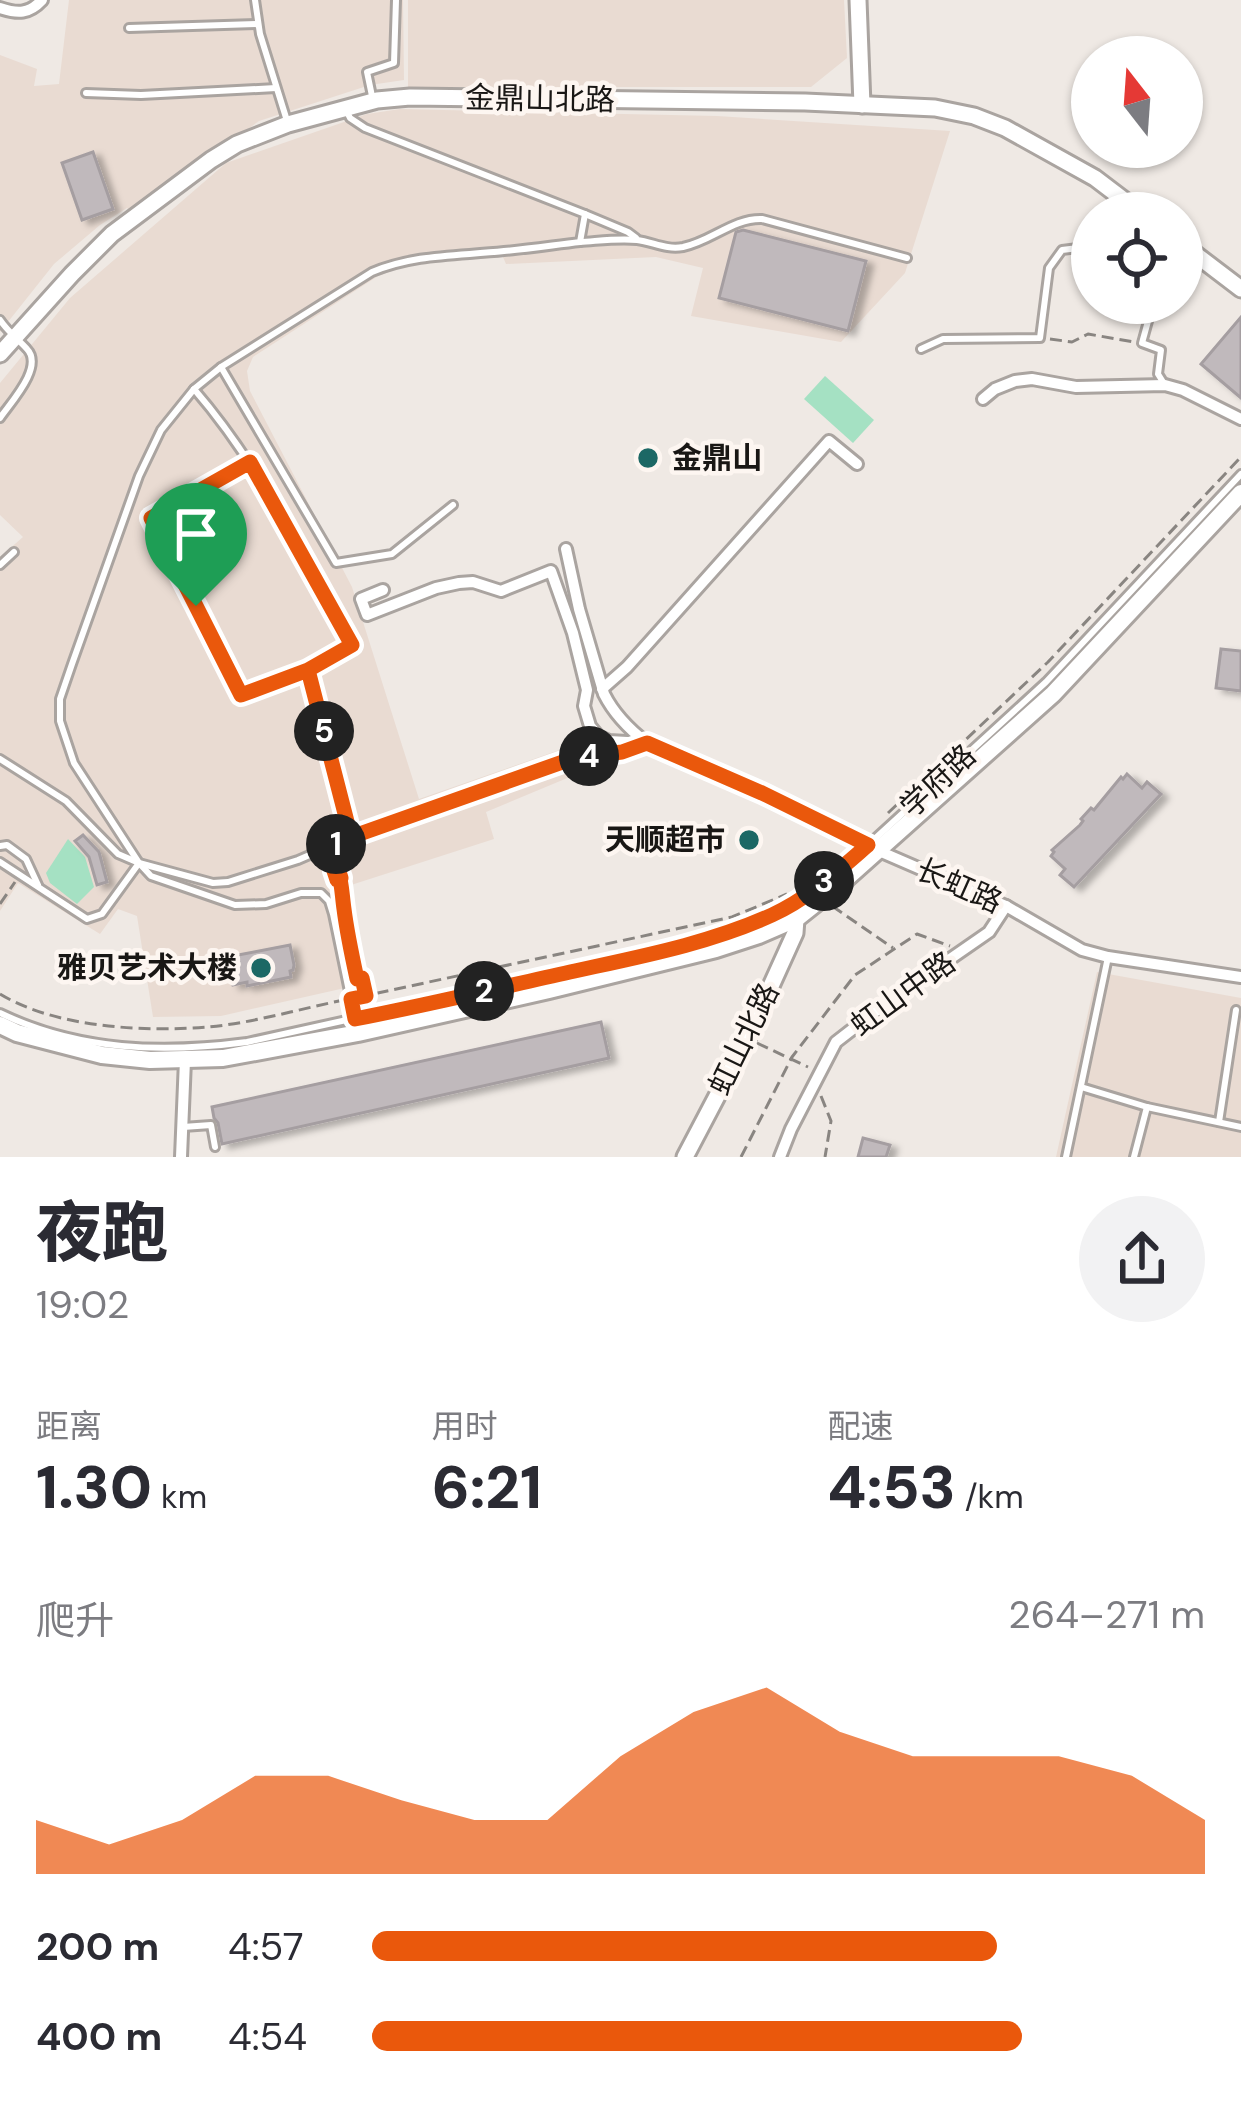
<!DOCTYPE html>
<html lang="zh">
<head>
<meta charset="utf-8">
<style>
	body { margin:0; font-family:"DM Sans","Noto Sans SC",sans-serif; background:#f2f2f3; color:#2b2b33; height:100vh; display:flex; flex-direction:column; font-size:45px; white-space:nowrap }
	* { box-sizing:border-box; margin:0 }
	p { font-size:39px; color:#7c7c81 }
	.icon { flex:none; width:66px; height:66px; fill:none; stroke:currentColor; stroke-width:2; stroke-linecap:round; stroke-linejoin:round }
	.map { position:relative; height:1157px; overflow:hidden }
	.drawer { display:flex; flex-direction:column; background:#fff; flex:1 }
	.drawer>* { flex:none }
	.needle { width:78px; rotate:343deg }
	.tools { position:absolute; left:1071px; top:36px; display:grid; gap:24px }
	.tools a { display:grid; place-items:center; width:132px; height:132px; border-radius:50%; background:#fff; box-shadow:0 3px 9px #0004; font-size:60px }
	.pin { position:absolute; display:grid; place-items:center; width:102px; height:102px; color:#fff; margin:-123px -51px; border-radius:50% 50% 50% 0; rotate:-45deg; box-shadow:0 0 12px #0007 }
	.pin .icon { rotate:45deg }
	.km { position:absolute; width:60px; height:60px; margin:-30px; border-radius:50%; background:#222; color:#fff; font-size:33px; line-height:60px; text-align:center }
	.round { display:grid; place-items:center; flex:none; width:126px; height:126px; border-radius:63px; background:#f2f2f3 }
	.summary { display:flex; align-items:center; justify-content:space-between; height:204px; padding:0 36px }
	h1 { font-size:66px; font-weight:800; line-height:90px }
	.metrics { display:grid; grid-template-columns:repeat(3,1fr); gap:18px; height:204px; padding:12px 36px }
	.metrics div { display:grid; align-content:center }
	.metrics b { font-size:60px; font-weight:800 }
	.metrics small { font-size:33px; font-weight:400 }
	.metrics p { font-size:33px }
	.chart { height:336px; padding:24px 36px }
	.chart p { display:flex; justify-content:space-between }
	.chart svg { width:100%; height:216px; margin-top:12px; fill:#ea580c; opacity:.7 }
	ul { padding:0 36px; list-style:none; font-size:39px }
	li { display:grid; grid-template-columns:192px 144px 1fr; align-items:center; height:90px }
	li i { height:30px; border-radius:15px; background:#ea580c }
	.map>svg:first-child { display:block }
</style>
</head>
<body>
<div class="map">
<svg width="1241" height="1157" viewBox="0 0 1241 1157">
	<defs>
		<filter id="shadow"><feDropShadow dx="7" dy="4" stdDeviation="3" flood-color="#0004"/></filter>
	</defs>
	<rect width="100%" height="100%" fill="#efe9e4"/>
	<!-- built -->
	<g fill="#e9dbd2">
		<polygon points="69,0 403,0 404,80 370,85 259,121 132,213 127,208 100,225 54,264 0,332 0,55 37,69 34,86 59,84"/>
		<polygon points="408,0 844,0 847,58 811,87 408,87"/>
		<polygon points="400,109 717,116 950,131 905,273 841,342 691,316 703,268 656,257 506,264 503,257 409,264 378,276 253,357 247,371 250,391 352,587 419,799 591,739 601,764 486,812 494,839 348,886 367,983 221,1016 153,1017 137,916 118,909 100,934 18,883 0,911 0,557 23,537 0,515 0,383 70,298 226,163 367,114"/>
		<polygon points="1097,972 1241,998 1241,1157 1056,1157"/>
	</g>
	<!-- green -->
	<g fill="#a5e1c3">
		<polygon points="825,376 874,420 853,443 804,399"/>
		<polygon points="68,839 85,857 94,887 77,904 50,883 46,873"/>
	</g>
	<!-- building -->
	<g fill="#c0b9bc" stroke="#a59ea1" stroke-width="3" filter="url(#shadow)">
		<polygon points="93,152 113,209 82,220 62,163"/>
		<polygon points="743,230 866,261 848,331 719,298 736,232"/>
		<polygon points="1241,317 1241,398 1201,364"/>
		<polygon points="1221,649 1241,651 1241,691 1216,688"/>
		<polygon points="1127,774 1142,788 1147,782 1161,794 1074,887 1060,875 1065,869 1051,856 1054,852 1052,850 1080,825 1083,821 1081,819 1091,808 1094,810 1098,805 1121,777 1123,779"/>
		<polygon points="83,835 99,852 107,882 97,885 89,857 75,841"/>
		<polygon points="290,945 294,965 293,970 290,971 291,977 247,986 247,982 233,985 228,957"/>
		<polygon points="601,1022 609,1058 222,1144 218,1123 214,1118 212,1107"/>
		<polygon points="863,1138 890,1145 886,1157 858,1157"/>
	</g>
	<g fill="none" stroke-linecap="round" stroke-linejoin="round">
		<defs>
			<g id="lane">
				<polyline points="255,0 260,34 288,124"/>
				<polyline points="129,28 258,24"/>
				<polyline points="86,93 141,95 276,88"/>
				<polyline points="372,96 367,72 394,63 396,0"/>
				<path d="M347 112 350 118 365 128 585 214 580 242C554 245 529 249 504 251 458 256 415 254 372 272L221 367 194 389 161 430 139 476 72 664 60 699V721L74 763 139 863 151 876 235 905 266 904 301 893H321L329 901 333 914 357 1030"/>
				<polyline points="585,214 628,232 636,238"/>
				<path d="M580 242C598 241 618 238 637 240 653 242 666 250 683 247 712 241 733 218 762 219L907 258"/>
				<polyline points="1153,303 1142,343 1161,350 1158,374 1163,382"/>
				<path d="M0 320C8 332 18 339 27 349 44 367 11 402 0 418"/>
				<polyline points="921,349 943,339 1040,338 1049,268 1062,250 1086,247 1092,250"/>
				<polyline points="221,367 336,563 392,554 453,505"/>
				<path d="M194 389C260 465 304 557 352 645L308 670 241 695 151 518 250 462"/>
				<polyline points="0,565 14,552"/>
				<polyline points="0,759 66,801 118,854 139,863 213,883 228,882 298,860 351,837 574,758 622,752 638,746"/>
				<polyline points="0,846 7,845 26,859 38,885"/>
				<polyline points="0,862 87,919 102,914 139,863"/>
				<path d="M0 1013C79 1051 163 1053 247 1042L695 943 777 913 834 874 868 845 1046 682 1241 474"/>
				<polyline points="1081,1087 1147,1107 1134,1157"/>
				<polyline points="1147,1107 1241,1127"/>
				<polyline points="1219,1122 1236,1010"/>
				<polyline points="183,1127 211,1125 215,1147"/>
				<polyline points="1066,1157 1108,957"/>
			</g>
			<g id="street">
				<path d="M0 8C18 14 29 14 42 0"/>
				<polyline points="983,399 995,389 1015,381 1032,379 1076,387 1165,385 1183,390 1241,419"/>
				<path d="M566 549 579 609 604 694C614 714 630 730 647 743L762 793 879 851 1006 906 1082 950 1108 957 1241 977"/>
				<polyline points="383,590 361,599 367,615 436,588 459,583 473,582 501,591 551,571 573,633 587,690 584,706 590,726 599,737 609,741 645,743"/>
				<polyline points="602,689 627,667 829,441 857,464"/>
				<polyline points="181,1157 185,1060"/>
				<polyline points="780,1157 791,1129 836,1042 885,1004 989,932 1006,906"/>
			</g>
			<g id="secondary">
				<polyline points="858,0 862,105"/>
				<polyline points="1182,244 1241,289"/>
				<polyline points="0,354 72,274 112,234 211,160 237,144 288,124 377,100 410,97 805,102 935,108 974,116 1005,128 1095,178 1141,213"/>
				<polyline points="685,1157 747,1039 795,933 796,919"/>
			</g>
			<polyline id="primary" points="0,1025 17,1033 102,1055 150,1060 223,1058 358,1033 549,990 716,949 759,935 796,919 840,884 1053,694 1241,493"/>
		</defs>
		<!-- lane casing -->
		<use href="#lane" stroke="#aaa4a0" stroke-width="12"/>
		<!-- street casing -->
		<use href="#street" stroke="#aaa4a0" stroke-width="16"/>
		<!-- secondary casing -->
		<use href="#secondary" stroke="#aaa4a0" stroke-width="21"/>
		<!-- primary casing -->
		<use href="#primary" stroke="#aaa4a0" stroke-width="22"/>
		<!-- path -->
		<g stroke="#898581" stroke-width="3" stroke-dasharray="12 6" stroke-linecap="butt">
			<polyline points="1050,339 1072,342 1088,334 1134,342"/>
			<polyline points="310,677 349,831"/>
			<polyline points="888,813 1048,662 1241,457"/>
			<polyline points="333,852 339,871"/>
			<path d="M338 870C342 884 341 895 343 909 347 933 352 956 357 979L362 978 366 996"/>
			<polyline points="819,872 845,852"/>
			<polyline points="0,904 15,882"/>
			<polyline points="832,906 893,948"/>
			<path d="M0 994C56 1028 144 1032 208 1027 253 1023 299 1009 344 1000"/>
			<polyline points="359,997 732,917 787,894"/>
			<polyline points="757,1043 808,1067"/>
			<polyline points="821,1096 831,1121 825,1157"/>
			<polyline points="741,1157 792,1057 855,975 917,934 950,946"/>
		</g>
		<!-- lane -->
		<use href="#lane" stroke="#fff" stroke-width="6"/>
		<!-- street -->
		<use href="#street" stroke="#fff" stroke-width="10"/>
		<!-- secondary -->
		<use href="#secondary" stroke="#fff" stroke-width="15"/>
		<!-- primary -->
		<use href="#primary" stroke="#fff" stroke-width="16"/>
		<!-- path-bridge -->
		<polyline stroke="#898581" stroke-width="3" stroke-dasharray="12 6" stroke-linecap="butt" points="338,870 335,871 337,880 341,878"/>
	</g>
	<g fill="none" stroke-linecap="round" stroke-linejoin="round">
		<defs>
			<path id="route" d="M196 606 241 695 308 670 351 837 331 846 341 878 337 880 334 871 338 870C342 884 342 895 344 909 347 933 352 956 357 979L362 978 366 996 351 999 355 1019C427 1005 498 988 570 972 638 957 708 944 772 915 808 899 839 870 868 845L762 793 647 743 622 752 574 758 351 837 308 670 352 645 250 462 151 518 196 606"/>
		</defs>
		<!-- route casing -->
		<use href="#route" stroke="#fff" stroke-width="24"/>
		<!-- route -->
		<use href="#route" stroke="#ea580c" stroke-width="15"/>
	</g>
	<!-- markers -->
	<g fill="#1c6865" stroke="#fdf6f1" stroke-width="4.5">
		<circle cx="648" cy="458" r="12"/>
		<circle cx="749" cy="840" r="12"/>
		<circle cx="261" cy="968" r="12"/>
	</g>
	<g text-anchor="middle" stroke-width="9" stroke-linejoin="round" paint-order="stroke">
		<!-- street labels -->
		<g font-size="30" fill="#191715" stroke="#fdf6f1">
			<text transform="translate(540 99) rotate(1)" y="10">金鼎山北路</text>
			<text transform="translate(938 781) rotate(-43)" y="10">学府路</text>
			<text transform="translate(959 886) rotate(24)" y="10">长虹路</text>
			<text transform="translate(903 994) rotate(-36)" y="10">虹山中路</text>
			<text transform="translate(744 1039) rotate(-64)" y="10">虹山北路</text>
		</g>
		<!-- poi labels -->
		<g font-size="30" font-weight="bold" fill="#191715" stroke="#fdf6f1" text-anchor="end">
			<text x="672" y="468" text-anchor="start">金鼎山</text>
			<text x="725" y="850">天顺超市</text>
			<text x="237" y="978">雅贝艺术大楼</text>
		</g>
	</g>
</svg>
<div class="tools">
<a><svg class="needle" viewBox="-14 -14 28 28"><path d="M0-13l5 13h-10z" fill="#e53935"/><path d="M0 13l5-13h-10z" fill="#7c7c81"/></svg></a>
<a><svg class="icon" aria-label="locate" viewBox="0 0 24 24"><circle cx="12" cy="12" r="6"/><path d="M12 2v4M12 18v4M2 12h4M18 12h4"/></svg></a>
</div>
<div class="pin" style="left:196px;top:606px;background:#1e9e55"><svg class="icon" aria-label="arrive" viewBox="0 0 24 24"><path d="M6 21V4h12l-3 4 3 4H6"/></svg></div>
<b class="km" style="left:336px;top:844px">1</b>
<b class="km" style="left:484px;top:991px">2</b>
<b class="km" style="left:824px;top:881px">3</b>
<b class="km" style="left:589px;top:756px">4</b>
<b class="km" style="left:324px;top:731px">5</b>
</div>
<section class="drawer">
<div class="summary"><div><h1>夜跑</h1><p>19:02</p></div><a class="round"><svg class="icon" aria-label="share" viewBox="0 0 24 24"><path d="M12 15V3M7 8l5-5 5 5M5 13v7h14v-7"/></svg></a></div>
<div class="metrics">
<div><p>距离</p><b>1.30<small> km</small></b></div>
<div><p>用时</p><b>6:21</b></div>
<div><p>配速</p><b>4:53<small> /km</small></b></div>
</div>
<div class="chart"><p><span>爬升</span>264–271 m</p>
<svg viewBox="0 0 160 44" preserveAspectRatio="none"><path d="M0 44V33L10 38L20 33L30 24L40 24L50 29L60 33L70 33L80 20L90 11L100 6L110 15L120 20L130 20L140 20L150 24L160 33V44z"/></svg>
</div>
<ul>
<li><b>200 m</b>4:57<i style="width:75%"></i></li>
<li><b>400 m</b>4:54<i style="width:78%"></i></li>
</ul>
</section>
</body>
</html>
